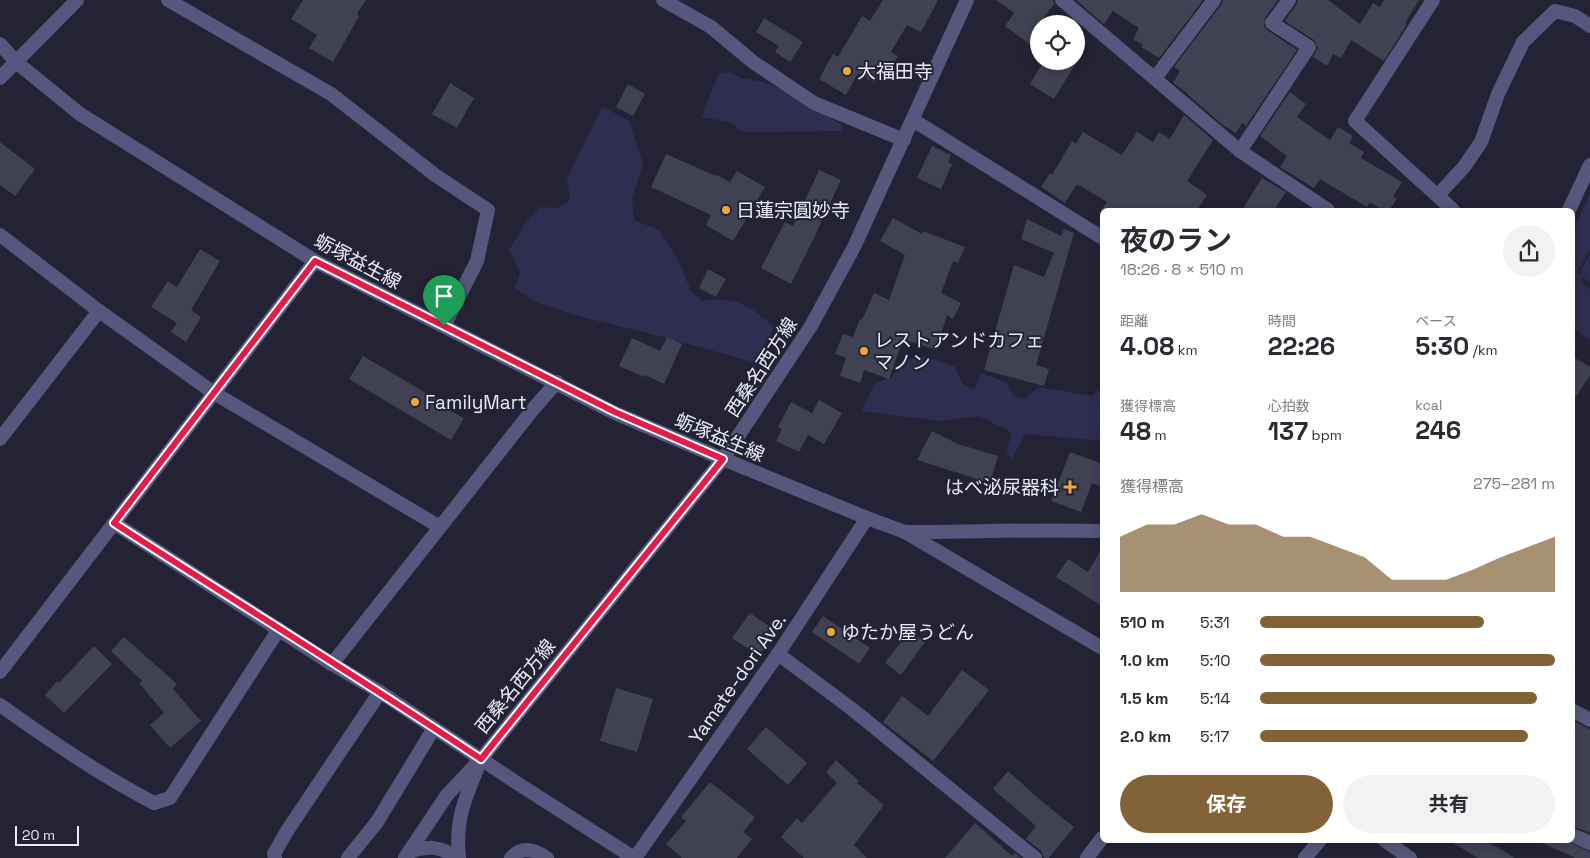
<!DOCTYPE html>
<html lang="ja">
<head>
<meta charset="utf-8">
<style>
	body { margin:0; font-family:"Space Grotesk","Noto Sans JP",sans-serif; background:#f2f2f3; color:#2b2b33; height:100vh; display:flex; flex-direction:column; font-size:19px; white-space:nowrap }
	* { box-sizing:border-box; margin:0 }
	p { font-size:16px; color:#7c7c81 }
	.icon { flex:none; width:28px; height:28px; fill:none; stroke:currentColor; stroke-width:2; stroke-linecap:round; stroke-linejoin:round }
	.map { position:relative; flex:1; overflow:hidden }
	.drawer { position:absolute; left:1100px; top:208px; width:475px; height:635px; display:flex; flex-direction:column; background:#fff; border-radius:8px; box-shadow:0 2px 12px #0003 }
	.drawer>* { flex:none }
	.tools { position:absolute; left:1030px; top:15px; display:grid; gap:10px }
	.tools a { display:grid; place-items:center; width:55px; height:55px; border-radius:50%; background:#fff; box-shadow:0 2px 12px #0003; font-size:25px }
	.scale { position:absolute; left:15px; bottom:12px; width:64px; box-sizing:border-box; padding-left:5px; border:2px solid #eaebf7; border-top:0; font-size:14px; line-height:18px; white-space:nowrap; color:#eaebf7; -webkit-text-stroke:4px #232335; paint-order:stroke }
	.pin { position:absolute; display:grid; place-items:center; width:42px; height:42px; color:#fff; margin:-51px -21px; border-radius:50% 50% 50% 0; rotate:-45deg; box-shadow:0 0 5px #0007 }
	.pin .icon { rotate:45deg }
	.round { display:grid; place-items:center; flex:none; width:52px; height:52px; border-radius:26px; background:#f2f2f3 }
	.headline { display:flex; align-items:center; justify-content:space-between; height:85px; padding:0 20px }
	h1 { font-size:28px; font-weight:700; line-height:38px }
	.stats { display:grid; grid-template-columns:repeat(3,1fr); gap:8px; height:85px; padding:5px 20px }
	.stats div { display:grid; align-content:center }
	.stats b { font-size:25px; font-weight:700 }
	.stats small { font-size:14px; font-weight:400 }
	.stats p { font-size:14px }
	.chart { height:140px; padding:10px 20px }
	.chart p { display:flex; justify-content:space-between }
	.chart svg { width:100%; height:90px; margin-top:5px; fill:#826337; opacity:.7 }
	.action { display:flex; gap:10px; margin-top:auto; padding:10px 20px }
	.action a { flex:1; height:58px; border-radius:30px; background:#826337; color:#fff; font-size:20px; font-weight:700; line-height:58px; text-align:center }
	.action a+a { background:#f2f2f3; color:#2b2b33 }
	ul { padding:0 20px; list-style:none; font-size:16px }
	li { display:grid; grid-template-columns:80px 60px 1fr; align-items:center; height:38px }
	li i { height:12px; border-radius:6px; background:#826337 }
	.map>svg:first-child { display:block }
</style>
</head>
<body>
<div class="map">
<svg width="1590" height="858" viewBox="0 0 1590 858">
	<rect width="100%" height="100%" fill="#232335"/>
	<!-- green -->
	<g fill="#2f2e51">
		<polygon points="731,72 741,78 763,82 786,91 841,124 843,131 743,132 730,122 702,117 705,107 719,74"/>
		<path d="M602 107 629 120 643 164 632 199 634 220 659 230 679 262 691 291 702 301C738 296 746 304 773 326L771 334 753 362 671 339 578 316 536 302 515 288 520 272 509 250 524 225 540 207 558 208 570 200 567 178Z"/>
		<polygon points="1590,194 1590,250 1577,272 1579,274 1590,255 1590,282 1580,276 1585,286 1590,289 1590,340 1573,328 1573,237 1579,217"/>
		<polygon points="925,356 955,367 963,385 974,389 981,373 1005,382 1014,396 1025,399 1039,387 1092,396 1102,386 1102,441 1025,434 1011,460 1007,452 1011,432 979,416 942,421 862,411 874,384 892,377 906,359"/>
	</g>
	<!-- building -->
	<g fill="#414154">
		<polygon points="303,0 366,0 357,14 359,16 333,62 309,48 317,35 291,19"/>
		<polygon points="883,0 938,0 921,32 907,25 891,52 898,56 888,74 882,71 875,83 858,73 846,95 819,79 833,54 838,57 862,16 870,21"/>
		<polygon points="996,0 1053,0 1054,4 1039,24 1039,51 1005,26 1014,13"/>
		<polygon points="1076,0 1203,0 1159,58 1141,47 1143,45 1133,39 1139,28 1113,11 1104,24"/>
		<polygon points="1223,0 1278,0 1265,18 1264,26 1267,30 1297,50 1246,126 1242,123 1236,133 1223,125 1187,94 1187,93 1173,83 1180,71 1174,67 1221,5"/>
		<polygon points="1298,0 1328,0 1360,24 1373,3 1380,7 1384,0 1419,0 1405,23 1407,24 1384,61 1351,40 1341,58 1333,54 1327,66 1313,57 1318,48 1314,40 1285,21 1296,5"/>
		<polygon points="764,18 803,42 790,62 775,52 779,46 756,32"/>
		<polygon points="1044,61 1077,61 1054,99 1030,84"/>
		<polygon points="450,83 474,98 457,128 432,114"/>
		<polygon points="628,84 645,94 633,116 616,107"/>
		<polygon points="1290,92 1306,104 1297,117 1330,140 1338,127 1353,136 1349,143 1364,152 1361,158 1402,182 1393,196 1397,199 1389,210 1382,210 1370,202 1367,207 1320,179 1314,188 1280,167 1287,156 1260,136"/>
		<polygon points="1184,115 1213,140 1187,181 1207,195 1197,210 1101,210 1107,202 1077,184 1065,203 1041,187 1050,173 1052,175 1072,141 1076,144 1083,132 1122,155 1137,132 1153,142 1159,132 1170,139"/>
		<polygon points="0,142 35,169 15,196 0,185"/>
		<polygon points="932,146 951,155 948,162 952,164 941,189 917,178"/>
		<polygon points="666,154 716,176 717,175 730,182 737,171 765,187 733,241 706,225 711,215 651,187"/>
		<polygon points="819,170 841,180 812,242 791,284 761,268 785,222 793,226"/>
		<polygon points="1262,178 1286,192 1274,210 1242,210"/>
		<polygon points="893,218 922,234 923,231 965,247 958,263 953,261 941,293 961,303 953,319 947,315 936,350 903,339 889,379 864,370 860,383 840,376 846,358 835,354 843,334 853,337 860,319 862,320 874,293 889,300 905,255 880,241"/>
		<polygon points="1027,219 1061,236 1064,229 1074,233 1036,365 1049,369 1044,386 984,370 1014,265 1044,277 1054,253 1021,239"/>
		<polygon points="200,249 220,261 191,310 201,317 186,342 171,332 177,323 151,307 168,281 177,287"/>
		<polygon points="708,269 726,279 716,297 699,288"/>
		<polygon points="667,337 682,344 664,384 645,375 644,377 619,366 632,338 660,351"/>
		<polygon points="363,356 450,407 449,410 464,418 451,440 349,379"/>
		<polygon points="1572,356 1590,367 1590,375 1572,403"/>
		<polygon points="819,400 842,413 824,444 808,435 799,452 776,441 782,429 778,427 791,402 812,413"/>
		<polygon points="932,431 958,444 998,456 990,483 917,460"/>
		<polygon points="1070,452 1102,464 1102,487 1092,483 1081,512 1051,501"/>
		<polygon points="1102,548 1102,606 1056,577 1068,559 1088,572"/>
		<polygon points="750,613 776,631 759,656 732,638"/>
		<polygon points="823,616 870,648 859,664 812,632"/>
		<polygon points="909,631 925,642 901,675 885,663"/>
		<polygon points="124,637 177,684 173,689 201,721 170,748 150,725 164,713 139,683 142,681 111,651"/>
		<polygon points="94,646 112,664 64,713 45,695 57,681 59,683"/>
		<polygon points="962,670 989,690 933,761 883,722 902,696 928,716"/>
		<polygon points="616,688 653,699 637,752 600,741"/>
		<polygon points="1572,720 1590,730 1590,833 1572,826"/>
		<polygon points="766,727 807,763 788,785 747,749"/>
		<polygon points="836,760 859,781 857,783 884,805 854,845 867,858 804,858 781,837 797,818 802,823 837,783 826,772"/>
		<polygon points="1008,771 1039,799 1074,827 1049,858 1044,858 1041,851 1026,839 1036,826 993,789"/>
		<polygon points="710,782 755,817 743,832 752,839 737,858 682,858 666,844 686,821 681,817"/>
		<polygon points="975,823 1012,856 1015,853 1021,858 945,858"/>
		<polygon points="1448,840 1485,840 1515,858 1478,858"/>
		<polygon points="1535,840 1565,840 1590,852 1590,858 1576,858"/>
	</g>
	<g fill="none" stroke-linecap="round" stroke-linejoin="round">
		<!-- minor -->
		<g stroke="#57577d" stroke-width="14">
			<polyline points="168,0 331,94 435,175 488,210 477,261 444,326"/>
			<polyline points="663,0 711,27 753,62 814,103 904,140"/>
			<polyline points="1062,0 1240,151 1328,210"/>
			<polyline points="1433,0 1355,121 1453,210"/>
			<polyline points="0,78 77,0"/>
			<polyline points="1155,78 1214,0"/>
			<polyline points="913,120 1101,237"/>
			<polyline points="1240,151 1309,47 1272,23 1289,0"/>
			<polyline points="1438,195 1464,167 1481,142 1498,94 1523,42 1555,11 1575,16 1590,26"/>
			<polyline points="1569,210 1590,165"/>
			<polyline points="0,235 99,311 214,393 440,527"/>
			<polyline points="0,439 99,311"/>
			<polyline points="114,523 332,664 380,692 517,783 634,858"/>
			<path d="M905 532C971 532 1037 529 1102 531"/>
			<polyline points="778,654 852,709 1035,858"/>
			<polyline points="332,664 534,408 557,382"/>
			<polyline points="0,672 315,261"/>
			<path d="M0 705C50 741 100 775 154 803L170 798 279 629"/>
			<polyline points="1572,710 1590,720"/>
			<polyline points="1572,835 1590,843"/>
			<path d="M409 852C427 846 441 845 455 858"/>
			<polyline points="275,858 274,854 287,831 380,692"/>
			<polyline points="348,858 377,822 434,728"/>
			<polyline points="405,858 447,795 481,759"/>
			<path d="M459 858C455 822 464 800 478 767"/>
			<path d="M511 858C522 845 535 850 547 858"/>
			<polyline points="635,858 778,654 867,518"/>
			<polyline points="1087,858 1102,838"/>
			<polyline points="1305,858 1320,840"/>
		</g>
		<!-- tertiary -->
		<g stroke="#57577d" stroke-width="14">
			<polyline points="0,44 16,62 80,114 315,261 615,413 723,459 867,518 905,532 1102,648"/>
			<polyline points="481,759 723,459 811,326 854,247 967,0"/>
			<polyline points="1384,840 1410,858"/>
		</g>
	</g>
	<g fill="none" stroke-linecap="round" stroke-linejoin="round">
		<defs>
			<path id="route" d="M315 261 615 412 723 459 481 759C360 678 236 602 114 523Z"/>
		</defs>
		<!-- route casing -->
		<use href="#route" stroke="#fff" stroke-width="10"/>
		<!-- route -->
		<use href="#route" stroke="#e11d48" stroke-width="6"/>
	</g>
	<!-- markers -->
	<g fill="#eda83b" stroke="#232335" stroke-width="2">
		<circle cx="847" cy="71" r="5"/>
		<circle cx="726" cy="210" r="5"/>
		<circle cx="864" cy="351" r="5"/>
		<circle cx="415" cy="402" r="5"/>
		<path d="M1067.5 479.5h5v5h5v5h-5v5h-5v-5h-5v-5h5z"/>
		<circle cx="831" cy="632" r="5"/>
	</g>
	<g text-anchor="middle" stroke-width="4" stroke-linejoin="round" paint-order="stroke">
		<!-- poi labels -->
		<g font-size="19" fill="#eaebf7" stroke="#232335" text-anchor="start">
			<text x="857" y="78">大福田寺</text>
			<text x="736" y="217">日蓮宗圓妙寺</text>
			<text x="874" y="347">レストアンドカフェ<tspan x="874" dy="22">マノン</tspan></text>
			<text x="425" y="409">FamilyMart</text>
			<text x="1059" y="494" text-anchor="end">はべ泌尿器科</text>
			<text x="841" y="639">ゆたか屋うどん</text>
		</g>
		<!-- street labels -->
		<g font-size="19" fill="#eaebf7" stroke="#232335">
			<text transform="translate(358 261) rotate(28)" y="7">蛎塚益生線</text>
			<text transform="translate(761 367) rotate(-57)" y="7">西桑名西方線</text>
			<text transform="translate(720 437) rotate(23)" y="7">蛎塚益生線</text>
			<text transform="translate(737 678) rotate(-55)" y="7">Yamate-dori Ave.</text>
			<text transform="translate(515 686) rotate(-51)" y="7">西桑名西方線</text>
		</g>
	</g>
</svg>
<div class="tools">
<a><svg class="icon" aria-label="locate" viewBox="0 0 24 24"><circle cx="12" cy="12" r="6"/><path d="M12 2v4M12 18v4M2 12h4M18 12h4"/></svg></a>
</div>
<div class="scale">20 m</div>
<div class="pin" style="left:444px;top:326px;background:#1e9e55"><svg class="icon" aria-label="arrive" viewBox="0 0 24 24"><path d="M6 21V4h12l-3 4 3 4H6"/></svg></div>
<section class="drawer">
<div class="headline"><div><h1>夜のラン</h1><p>18:26 · 8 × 510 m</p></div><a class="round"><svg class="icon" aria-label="share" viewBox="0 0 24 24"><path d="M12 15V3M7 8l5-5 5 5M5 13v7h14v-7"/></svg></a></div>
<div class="stats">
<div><p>距離</p><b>4.08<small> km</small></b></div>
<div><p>時間</p><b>22:26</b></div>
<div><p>ペース</p><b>5:30<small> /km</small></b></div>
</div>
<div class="stats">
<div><p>獲得標高</p><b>48<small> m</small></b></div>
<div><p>心拍数</p><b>137<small> bpm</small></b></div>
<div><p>kcal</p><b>246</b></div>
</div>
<div class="chart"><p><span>獲得標高</span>275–281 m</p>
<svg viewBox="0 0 160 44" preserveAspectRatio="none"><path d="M0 44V17L10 11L20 11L30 6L40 11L50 11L60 17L70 17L80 22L90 27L100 38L110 38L120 38L130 33L140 27L150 22L160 17V44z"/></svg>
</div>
<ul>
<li><b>510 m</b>5:31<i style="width:76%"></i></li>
<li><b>1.0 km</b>5:10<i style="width:100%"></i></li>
<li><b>1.5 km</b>5:14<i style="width:94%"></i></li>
<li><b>2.0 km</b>5:17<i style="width:91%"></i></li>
</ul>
<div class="action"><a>保存</a><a>共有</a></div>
</section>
</div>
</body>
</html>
